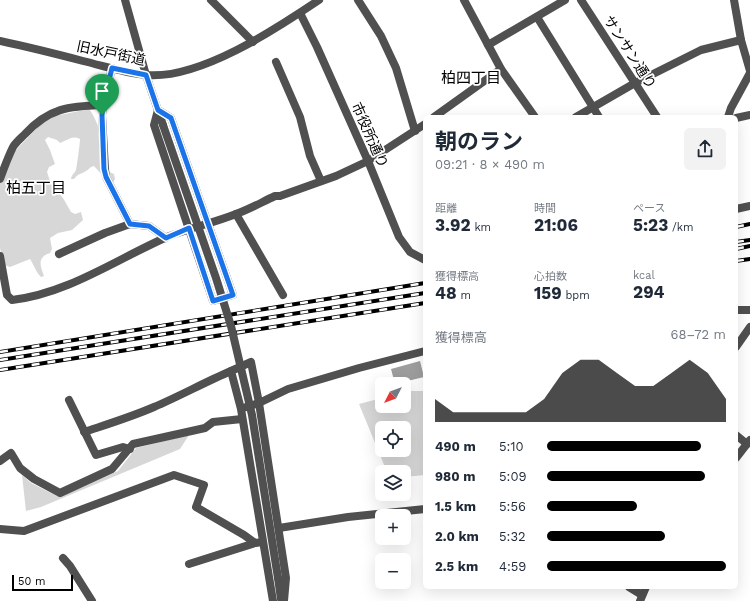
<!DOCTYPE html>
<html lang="ja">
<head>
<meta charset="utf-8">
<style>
	body { margin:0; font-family:"Work Sans","Noto Sans JP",sans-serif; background:#f2f2f3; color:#1f2937; height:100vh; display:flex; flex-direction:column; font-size:15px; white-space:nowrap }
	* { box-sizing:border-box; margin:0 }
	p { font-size:13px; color:#747a83 }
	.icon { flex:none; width:22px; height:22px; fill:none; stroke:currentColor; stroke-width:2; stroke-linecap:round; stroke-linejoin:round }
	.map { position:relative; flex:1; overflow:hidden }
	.details { position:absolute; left:423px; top:115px; width:315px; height:474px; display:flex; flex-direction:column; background:#fff; border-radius:6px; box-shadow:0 4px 16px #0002 }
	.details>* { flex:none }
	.needle { width:26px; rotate:228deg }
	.controls { position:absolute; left:375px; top:377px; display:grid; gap:8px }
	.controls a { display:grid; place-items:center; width:36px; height:36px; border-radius:6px; background:#fff; box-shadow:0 4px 16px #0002; font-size:20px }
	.scale { position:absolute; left:12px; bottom:10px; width:61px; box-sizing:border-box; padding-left:4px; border:2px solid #000; border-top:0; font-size:11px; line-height:14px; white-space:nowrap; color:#000; -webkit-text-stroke:3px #fff; paint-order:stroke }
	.pin { position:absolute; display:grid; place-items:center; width:34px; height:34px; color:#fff; margin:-41px -17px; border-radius:50% 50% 50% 0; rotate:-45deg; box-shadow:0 0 4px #0007 }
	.pin .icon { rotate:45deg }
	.round { display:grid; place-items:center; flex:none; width:42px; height:42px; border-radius:6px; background:#f2f2f3 }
	.overview { display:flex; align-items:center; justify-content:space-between; height:68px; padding:0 12px }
	h1 { font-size:22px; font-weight:700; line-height:30px }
	.figures { display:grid; grid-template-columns:repeat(3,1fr); gap:6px; height:68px; padding:4px 12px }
	.figures div { display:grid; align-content:center }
	.figures b { font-size:17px; font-weight:700 }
	.figures small { font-size:11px; font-weight:400 }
	.figures p { font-size:11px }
	.chart { height:112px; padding:8px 12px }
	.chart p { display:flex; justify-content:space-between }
	.chart svg { width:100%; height:72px; margin-top:4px; fill:#000; opacity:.7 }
	ul { padding:0 12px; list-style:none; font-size:13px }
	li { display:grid; grid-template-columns:64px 48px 1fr; align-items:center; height:30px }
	li i { height:10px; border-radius:5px; background:#000 }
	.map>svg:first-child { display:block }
</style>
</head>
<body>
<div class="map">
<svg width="750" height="601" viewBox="0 0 750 601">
	<rect width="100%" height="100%" fill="#fff"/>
	<!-- green -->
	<g fill="#d7d7d7" fill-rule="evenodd">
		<path d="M89 109C102 126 104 152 109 172L114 174 115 179 113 183 104 177 94 166C89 167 90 169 86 171 80 175 80 172 74 179H71C72 174 74 174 76 170 77 166 80 143 80 139 72 135 68 140 60 143L57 140 48 137 45 140 50 150 55 164 49 167 47 172 51 184 63 198 71 212 75 214 81 212 83 220 72 230 58 233 50 238 52 249 50 253C37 257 40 266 44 276L41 277C36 272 34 265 30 259L10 267 4 265 0 248V182L15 151 40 125 55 116Z"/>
		<path d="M410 391H425V475L404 477V472H387L359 404 382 398V406H404V392ZM382 428H404V450H382Z"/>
		<polygon points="189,435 180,449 41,507 26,511 22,475 31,483 57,496 62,496 118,471 136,448"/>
	</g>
	<!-- water -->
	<polygon fill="#9e9e9e" points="420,361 424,377 395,384 391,369"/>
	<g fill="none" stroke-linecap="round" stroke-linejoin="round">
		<!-- minor -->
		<g stroke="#505050" stroke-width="8">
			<polyline points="211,0 253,42"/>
			<polyline points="358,0 381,36 396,68 415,131"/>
			<polyline points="464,0 501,69 535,117"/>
			<polyline points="734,0 741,40 750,71"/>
			<polyline points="537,17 599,117"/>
			<polyline points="488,45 565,0"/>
			<polyline points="276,62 300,117 310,156 321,181"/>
			<polyline points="112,68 103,105 102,115 105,169 106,177 130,224"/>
			<polygon points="158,110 171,118 233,295 213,301 154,125"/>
			<polyline points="434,117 501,69"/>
			<polyline points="576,117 635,83 701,50 741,40"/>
			<polyline points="728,117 731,108 750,73"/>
			<polyline points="736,118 750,115"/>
			<path d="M0 179C4 168 8 157 13 147 16 142 21 138 25 134 49 108 69 106 103 105"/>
			<polyline points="736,209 750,206"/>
			<polyline points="236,214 283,295"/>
			<polyline points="59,254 105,233 130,224 149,226 166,238"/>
			<path d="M0 256 7 295 12 300C67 294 117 259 167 237 190 228 213 223 236 214 250 209 262 202 275 196H280L336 176 368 161 425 124"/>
			<polyline points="736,310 750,310"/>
			<polyline points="736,347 750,327"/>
			<polyline points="69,400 96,455 123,447 130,449"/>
			<polyline points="243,408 259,403 288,389 359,368 425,351"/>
			<path d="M84 432C108 424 131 417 154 407 180 396 205 382 231 371"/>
			<polyline points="736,435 747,444"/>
			<polyline points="0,461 11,453 20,468 34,479 60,493 112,469 133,444 205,428 213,422 242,419"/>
			<polyline points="279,528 348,517 425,509"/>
			<polyline points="0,529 24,531 174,475 204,485 196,507 244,535 255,543 263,542"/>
			<polyline points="63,558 70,566 92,601"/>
			<polyline points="189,564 255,543"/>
			<polyline points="629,587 642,595"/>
		</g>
		<!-- tertiary -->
		<g stroke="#505050" stroke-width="8">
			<polyline points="125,0 146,75 163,125"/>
			<polyline points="581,0 657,117"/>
			<polyline points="300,13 317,47 368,161 399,237 410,252 425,260"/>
			<path d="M0 41C28 47 56 54 83 61 104 66 125 73 146 75 199 80 276 29 319 0"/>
			<polyline points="736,458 750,440"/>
			<polyline points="278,578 281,599"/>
			<polyline points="273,601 241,409 231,371 251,362 259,403 286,578 284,601"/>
			<polyline points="640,601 646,587"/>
		</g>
		<defs>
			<g id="rail">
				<polyline points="736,227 750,224"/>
				<polyline points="736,242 750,240"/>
				<polyline points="736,249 750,246"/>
				<polyline points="736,261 750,259"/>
				<polyline points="0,352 425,283"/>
				<polyline points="0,360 425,293"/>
				<polyline points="0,370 425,303"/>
			</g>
		</defs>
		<!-- rail casing -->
		<use href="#rail" stroke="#000" stroke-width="4"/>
		<!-- rail -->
		<use href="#rail" stroke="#fff" stroke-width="2.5" stroke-dasharray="8" stroke-linecap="butt"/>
		<!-- tertiary-bridge -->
		<polyline stroke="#505050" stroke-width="8" points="163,125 216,278 231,326 252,415 278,578"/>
	</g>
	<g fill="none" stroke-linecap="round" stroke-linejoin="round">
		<defs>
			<polygon id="route" points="112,68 146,75 158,110 171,118 233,295 213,301 189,228 166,238 149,226 130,224 106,177 104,169 102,115 103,105"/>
		</defs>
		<!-- route casing -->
		<use href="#route" stroke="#fff" stroke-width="8"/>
		<!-- route -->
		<use href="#route" stroke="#1a73e8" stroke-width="5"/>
	</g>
	<g text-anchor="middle" stroke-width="3.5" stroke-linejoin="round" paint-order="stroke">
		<!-- street labels -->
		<g font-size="14" fill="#000" stroke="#fff">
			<text transform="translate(630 52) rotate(57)" y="5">サンサン通り</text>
			<text transform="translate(111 53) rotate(12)" y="5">旧水戸街道</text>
			<text transform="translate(370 135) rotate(66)" y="5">市役所通り</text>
		</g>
		<!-- neighbourhood labels -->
		<g font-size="15" fill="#000" stroke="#fff">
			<text x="471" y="83">柏四丁目</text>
			<text x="36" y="193">柏五丁目</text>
		</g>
	</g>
</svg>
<div class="controls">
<a><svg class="needle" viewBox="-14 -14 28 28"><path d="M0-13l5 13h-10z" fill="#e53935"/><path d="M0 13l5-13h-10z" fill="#747a83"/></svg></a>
<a><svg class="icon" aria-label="locate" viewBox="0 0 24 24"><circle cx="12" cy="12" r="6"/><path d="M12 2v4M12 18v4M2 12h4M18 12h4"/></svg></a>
<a><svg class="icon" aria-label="layers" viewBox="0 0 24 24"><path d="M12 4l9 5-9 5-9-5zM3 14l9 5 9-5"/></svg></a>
<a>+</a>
<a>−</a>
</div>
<div class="scale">50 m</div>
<div class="pin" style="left:102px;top:115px;background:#1e9e55"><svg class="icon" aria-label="arrive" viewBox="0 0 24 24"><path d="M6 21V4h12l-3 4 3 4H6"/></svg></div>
<section class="details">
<div class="overview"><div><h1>朝のラン</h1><p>09:21 · 8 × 490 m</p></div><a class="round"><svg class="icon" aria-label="share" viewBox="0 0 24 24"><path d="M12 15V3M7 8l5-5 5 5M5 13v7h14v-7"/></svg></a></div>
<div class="figures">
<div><p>距離</p><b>3.92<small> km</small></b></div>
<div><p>時間</p><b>21:06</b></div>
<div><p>ペース</p><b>5:23<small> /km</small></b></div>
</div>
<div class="figures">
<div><p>獲得標高</p><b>48<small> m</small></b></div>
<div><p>心拍数</p><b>159<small> bpm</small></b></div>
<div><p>kcal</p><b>294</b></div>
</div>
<div class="chart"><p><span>獲得標高</span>68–72 m</p>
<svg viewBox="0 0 160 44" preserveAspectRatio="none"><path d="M0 44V30L10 38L20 38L30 38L40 38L50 38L60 30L70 14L80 6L90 6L100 14L110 22L120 22L130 14L140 6L150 14L160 30V44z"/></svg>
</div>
<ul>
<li><b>490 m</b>5:10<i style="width:86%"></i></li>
<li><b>980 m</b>5:09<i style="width:88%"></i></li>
<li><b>1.5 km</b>5:56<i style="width:50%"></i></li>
<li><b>2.0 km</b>5:32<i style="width:66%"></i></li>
<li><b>2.5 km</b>4:59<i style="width:100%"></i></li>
</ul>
</section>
</div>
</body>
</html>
